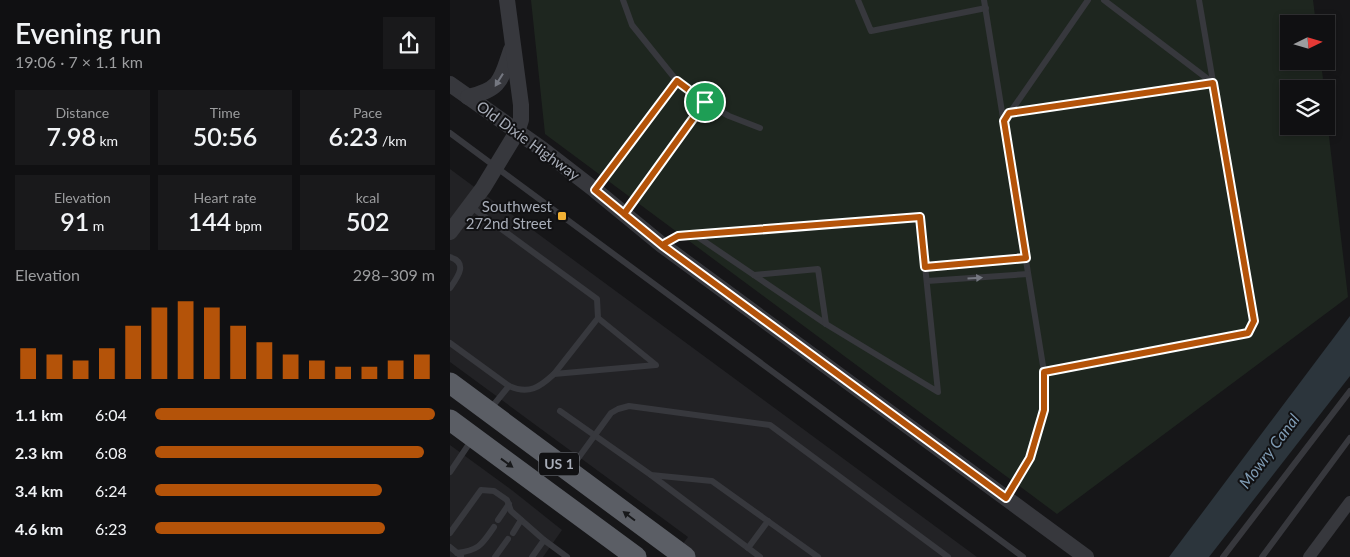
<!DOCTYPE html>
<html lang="en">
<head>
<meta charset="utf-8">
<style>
	body { margin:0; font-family:Lato,sans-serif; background:#19191b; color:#f1f3f6; height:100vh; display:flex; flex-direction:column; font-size:19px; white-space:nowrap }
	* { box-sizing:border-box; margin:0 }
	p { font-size:16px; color:#9c9d9f }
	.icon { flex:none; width:28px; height:28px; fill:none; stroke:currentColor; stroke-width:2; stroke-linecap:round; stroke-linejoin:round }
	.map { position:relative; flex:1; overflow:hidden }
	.drawer { display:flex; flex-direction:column; background:#101012; width:450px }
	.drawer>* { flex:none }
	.needle { width:32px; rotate:85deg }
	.fabs { position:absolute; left:830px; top:15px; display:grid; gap:10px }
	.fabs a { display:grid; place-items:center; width:55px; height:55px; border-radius:0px; background:#101012; box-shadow:0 2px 8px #0003,0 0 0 1px #303032; font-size:25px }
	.pin { position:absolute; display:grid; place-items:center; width:42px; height:42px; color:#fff; margin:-21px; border:2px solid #fff; border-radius:50%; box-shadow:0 1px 5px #0007 }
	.round { display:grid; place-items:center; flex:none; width:52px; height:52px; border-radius:0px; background:#19191b }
	.overview { display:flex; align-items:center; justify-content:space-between; height:85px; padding:0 15px }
	h1 { font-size:28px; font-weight:600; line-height:38px }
	.figures { display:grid; grid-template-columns:repeat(3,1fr); gap:8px; height:85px; padding:5px 15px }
	.figures div { display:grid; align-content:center; border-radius:0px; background:#19191b; text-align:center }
	.figures b { font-size:25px; font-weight:600 }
	.figures small { font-size:14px; font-weight:400 }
	.figures p { font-size:14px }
	.chart { height:140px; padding:10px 15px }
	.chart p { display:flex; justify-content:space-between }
	.chart svg { width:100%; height:90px; margin-top:5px; stroke:#b45309; stroke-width:6 }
	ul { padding:0 15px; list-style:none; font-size:16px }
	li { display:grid; grid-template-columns:80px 60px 1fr; align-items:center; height:38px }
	li i { height:12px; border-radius:6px; background:#b45309 }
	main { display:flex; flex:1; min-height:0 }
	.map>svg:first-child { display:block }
</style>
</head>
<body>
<main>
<section class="drawer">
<div class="overview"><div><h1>Evening run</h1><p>19:06 · 7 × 1.1 km</p></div><a class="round"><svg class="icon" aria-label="share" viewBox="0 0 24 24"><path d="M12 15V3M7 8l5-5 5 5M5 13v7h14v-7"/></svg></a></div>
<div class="figures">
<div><p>Distance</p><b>7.98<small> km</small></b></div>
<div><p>Time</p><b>50:56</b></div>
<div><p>Pace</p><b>6:23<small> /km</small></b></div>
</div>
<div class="figures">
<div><p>Elevation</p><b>91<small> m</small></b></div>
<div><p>Heart rate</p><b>144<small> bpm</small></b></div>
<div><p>kcal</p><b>502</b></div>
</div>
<div class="chart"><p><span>Elevation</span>298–309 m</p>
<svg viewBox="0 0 160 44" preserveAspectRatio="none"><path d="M5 44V29M15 44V32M25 44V35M35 44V29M45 44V18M55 44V9M65 44V6M75 44V9M85 44V18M95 44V26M105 44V32M115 44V35M125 44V38M135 44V38M145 44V35M155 44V32"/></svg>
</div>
<ul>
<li><b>1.1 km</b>6:04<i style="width:100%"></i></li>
<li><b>2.3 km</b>6:08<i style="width:96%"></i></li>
<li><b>3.4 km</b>6:24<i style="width:81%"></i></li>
<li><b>4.6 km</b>6:23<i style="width:82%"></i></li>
</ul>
</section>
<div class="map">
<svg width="900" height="557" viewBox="0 0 900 557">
	<rect width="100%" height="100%" fill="#161618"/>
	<!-- built -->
	<g fill="#222225">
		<polygon points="0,169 527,557 223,557 238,537 0,362"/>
		<polygon points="0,445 63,491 112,530 93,557 0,557"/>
	</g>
	<!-- green -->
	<polygon fill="#1e261f" points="81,0 863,0 866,24 839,24 839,61 871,61 874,89 839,89 839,126 876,126 876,111 898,297 607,514 95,134"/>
	<!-- water -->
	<polygon fill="#2c353c" points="900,316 900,376 759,557 719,557"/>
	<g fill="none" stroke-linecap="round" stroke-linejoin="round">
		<!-- service -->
		<g stroke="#37383d" stroke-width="6">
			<polyline points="173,0 182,25 227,81"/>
			<polyline points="408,0 421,31 536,8"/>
			<polyline points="534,0 594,372 594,409 580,459 556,497"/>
			<polyline points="654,0 763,83"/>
			<polyline points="553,114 763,83"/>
			<polyline points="559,114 638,0"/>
			<polyline points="0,133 573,557"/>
			<polyline points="146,189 227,81 266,109 279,116 310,128"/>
			<polyline points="174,214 255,102"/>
			<path d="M213 244C225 238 232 236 245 235L470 217 488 392 376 324 245 235"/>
			<path d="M0 257C19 263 7 278 0 288"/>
			<polyline points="475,267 576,258"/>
			<polyline points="304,275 368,269 376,324"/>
			<polyline points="477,281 578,274"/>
			<path d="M0 343 59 386C79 395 90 387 104 374L206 365 148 318 147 299 20 206"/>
			<polyline points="594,372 798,333 804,321 749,0"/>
			<polyline points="104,374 148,318"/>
			<polyline points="41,408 59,386"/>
			<polyline points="110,411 201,475 262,481 368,557"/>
			<polyline points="121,468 161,413 168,409 179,406 320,425 498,557"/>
			<polyline points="0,472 21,441"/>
			<polyline points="201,475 310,557"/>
			<polyline points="48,520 59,504"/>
			<polyline points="0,533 31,490 44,491 57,500 61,511 94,540"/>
			<polyline points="63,533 71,520"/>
			<polyline points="0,547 11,556"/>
			<polyline points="298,548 318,521"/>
			<path d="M7 553C30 550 32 544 44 527"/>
			<polyline points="45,557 58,539"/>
			<polyline points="82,557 94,540 117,557"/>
			<polyline points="773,557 900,391"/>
			<polyline points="812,557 900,438"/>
		</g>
		<!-- minor -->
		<polyline stroke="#37383d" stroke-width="12" points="859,557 900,502"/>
		<!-- tertiary -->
		<g stroke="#37383d" stroke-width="16">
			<polyline points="0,84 92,149 145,190 212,245 636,557"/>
			<path d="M18 97C52 89 51 79 61 50"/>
			<polyline points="0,232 33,188 67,132 71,120 71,105 57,0"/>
		</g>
		<!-- trunk -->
		<g stroke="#5b5e65" stroke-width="21">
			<polyline points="0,383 235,557"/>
			<polyline points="0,420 186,557"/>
		</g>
	</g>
	<!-- one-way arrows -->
	<defs><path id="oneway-solid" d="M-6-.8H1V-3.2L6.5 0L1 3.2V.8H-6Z" transform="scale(1.25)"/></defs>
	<g fill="#757881">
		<use href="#oneway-solid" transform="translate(49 80) rotate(122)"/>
		<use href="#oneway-solid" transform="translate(525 278) rotate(-4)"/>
	</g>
	<g fill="#18191b">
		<use href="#oneway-solid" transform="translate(57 463) rotate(36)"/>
		<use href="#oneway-solid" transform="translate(179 516) rotate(-143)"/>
	</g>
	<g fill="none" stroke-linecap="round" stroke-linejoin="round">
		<defs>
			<polyline id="route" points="255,102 174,214 212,245 556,498 580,458 594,410 594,372 798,333 804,321 763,83 559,113 554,121 576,258 475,267 470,217 240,235 228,236 212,245 145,190 227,81 255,102"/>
		</defs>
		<!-- route casing -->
		<use href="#route" stroke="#fff" stroke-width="10"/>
		<!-- route -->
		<use href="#route" stroke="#b45309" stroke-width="6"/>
	</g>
	<!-- markers -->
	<rect fill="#f2b134" stroke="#111113" stroke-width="2" x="107" y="211" width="10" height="10" rx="2.5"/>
	<g text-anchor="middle" stroke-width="4" stroke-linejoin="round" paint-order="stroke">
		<!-- shield labels -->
		<rect fill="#111113" stroke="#7b7e86" stroke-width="1" x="89" y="452.5" width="40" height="23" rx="4"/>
		<g font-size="14" font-weight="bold" fill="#a8adb8">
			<text x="109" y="469">US 1</text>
		</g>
		<!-- street labels -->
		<g font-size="15" fill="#a8adb8" stroke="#111113">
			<text transform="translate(78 141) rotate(36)" y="5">Old Dixie Highway</text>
		</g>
		<!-- poi labels -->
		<g font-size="15" fill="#a8adb8" stroke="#111113" text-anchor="end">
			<text x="102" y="212">Southwest<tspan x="102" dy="17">272nd Street</tspan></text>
		</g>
		<!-- water labels -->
		<g font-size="16" font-style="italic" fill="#7f9bb3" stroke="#111113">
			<text transform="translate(819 451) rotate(-53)" y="6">Mowry Canal</text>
		</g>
	</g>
</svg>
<div class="fabs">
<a><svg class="needle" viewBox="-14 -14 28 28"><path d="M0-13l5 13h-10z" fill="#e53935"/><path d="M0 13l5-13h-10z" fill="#9c9d9f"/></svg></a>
<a><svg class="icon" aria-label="layers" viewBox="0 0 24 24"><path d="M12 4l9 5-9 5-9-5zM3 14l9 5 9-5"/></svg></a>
</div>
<div class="pin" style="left:255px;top:102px;background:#1e9e55"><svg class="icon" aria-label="arrive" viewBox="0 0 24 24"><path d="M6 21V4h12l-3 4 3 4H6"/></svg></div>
</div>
</main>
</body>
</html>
